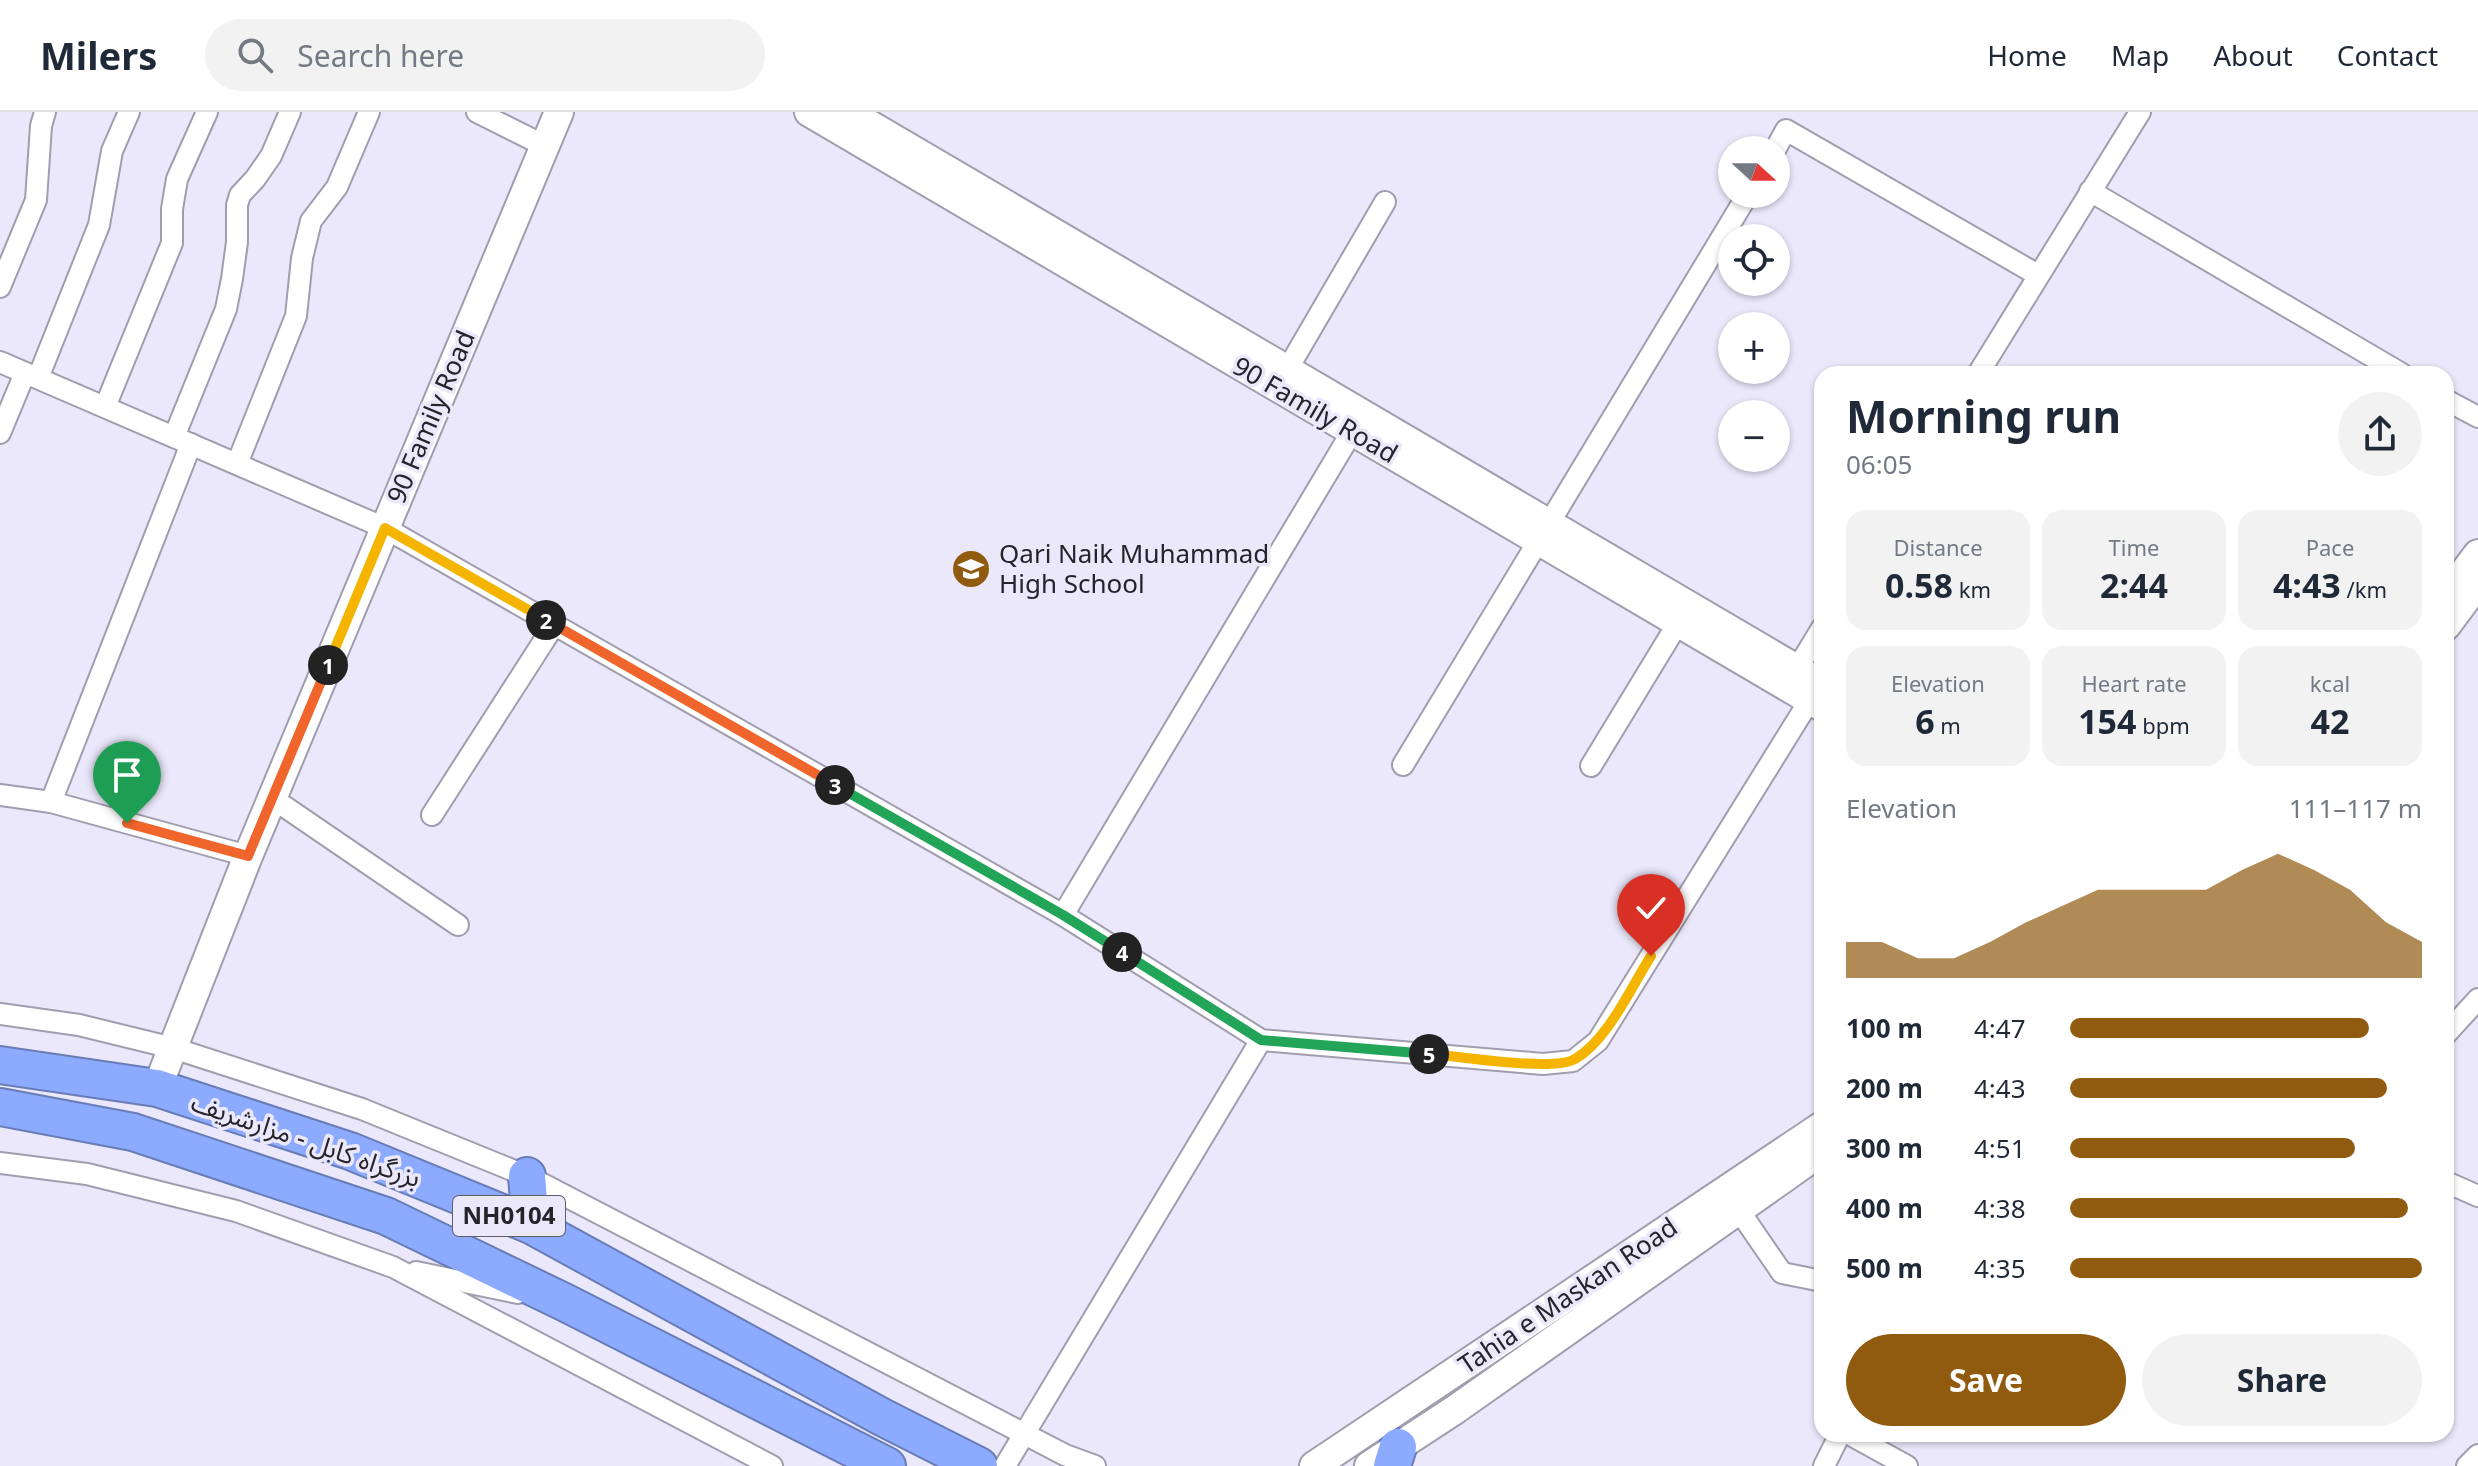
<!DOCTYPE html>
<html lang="en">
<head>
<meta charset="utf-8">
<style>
	body { margin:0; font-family:"Noto Sans","Noto Sans Arabic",sans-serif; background:#f2f2f3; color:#1f2937; height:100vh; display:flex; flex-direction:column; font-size:30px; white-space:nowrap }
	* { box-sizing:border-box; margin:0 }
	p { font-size:26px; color:#747a83 }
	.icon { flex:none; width:44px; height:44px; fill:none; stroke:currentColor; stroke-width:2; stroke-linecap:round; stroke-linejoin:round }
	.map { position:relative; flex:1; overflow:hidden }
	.drawer { position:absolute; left:1814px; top:254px; width:640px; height:1076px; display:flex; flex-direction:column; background:#fff; border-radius:24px; box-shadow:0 2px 6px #0004 }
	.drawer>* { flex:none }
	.needle { width:52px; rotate:111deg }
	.controls { position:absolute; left:1718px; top:24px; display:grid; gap:16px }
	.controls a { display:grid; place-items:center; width:72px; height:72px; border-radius:50%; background:#fff; box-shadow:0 2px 6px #0004; font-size:40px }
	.pin { position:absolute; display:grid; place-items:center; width:68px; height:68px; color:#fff; margin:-82px -34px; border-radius:50% 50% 50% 0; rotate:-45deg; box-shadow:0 0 8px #0007 }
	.pin .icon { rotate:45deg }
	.km { position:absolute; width:40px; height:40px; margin:-20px; border-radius:50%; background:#222; color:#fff; font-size:22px; line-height:40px; text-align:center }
	.round { display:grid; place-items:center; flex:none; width:84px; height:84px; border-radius:42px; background:#f2f2f3 }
	.summary { display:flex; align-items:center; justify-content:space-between; height:136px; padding:0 32px }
	h1 { font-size:44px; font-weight:700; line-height:60px }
	.stats { display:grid; grid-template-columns:repeat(3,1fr); gap:12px; height:136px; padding:8px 32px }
	.stats div { display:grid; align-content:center; border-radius:20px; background:#f2f2f3; text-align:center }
	.stats b { font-size:34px; font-weight:700 }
	.stats small { font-size:22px; font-weight:400 }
	.stats p { font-size:22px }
	.chart { height:224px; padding:16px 32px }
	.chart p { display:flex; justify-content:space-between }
	.chart svg { width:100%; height:144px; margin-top:8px; fill:#905b0f; opacity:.7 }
	.primary-button { display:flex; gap:16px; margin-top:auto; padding:16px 32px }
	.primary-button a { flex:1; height:92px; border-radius:48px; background:#905b0f; color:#fff; font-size:32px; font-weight:700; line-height:92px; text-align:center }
	.primary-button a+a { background:#f2f2f3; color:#1f2937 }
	ul { padding:0 32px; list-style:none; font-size:26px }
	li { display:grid; grid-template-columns:128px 96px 1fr; align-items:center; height:60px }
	li i { height:20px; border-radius:10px; background:#905b0f }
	header { display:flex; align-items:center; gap:48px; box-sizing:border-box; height:112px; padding:0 40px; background:#fff; border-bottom:2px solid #e0e1e3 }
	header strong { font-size:38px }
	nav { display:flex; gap:44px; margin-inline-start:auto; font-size:28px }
	.search { width:560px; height:72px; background:#f2f2f3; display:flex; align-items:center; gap:20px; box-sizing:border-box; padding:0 28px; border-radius:44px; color:#747a83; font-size:30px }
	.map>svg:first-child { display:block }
</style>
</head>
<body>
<header>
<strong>Milers</strong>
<div class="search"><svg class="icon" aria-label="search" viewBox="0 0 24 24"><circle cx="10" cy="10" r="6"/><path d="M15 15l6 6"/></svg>Search here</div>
<nav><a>Home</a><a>Map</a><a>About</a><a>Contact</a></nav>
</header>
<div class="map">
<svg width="2478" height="1354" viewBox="0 0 2478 1354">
	<rect width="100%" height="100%" fill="#ebe8fb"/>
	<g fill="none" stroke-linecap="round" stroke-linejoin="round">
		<defs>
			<g id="street">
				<polyline points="477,0 545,34"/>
				<polyline points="1775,38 1786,18 2038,163"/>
				<polyline points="2090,79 2402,262"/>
				<polyline points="0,175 36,88 41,14 45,0"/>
				<polyline points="0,250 385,416 1063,803 1261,928 1543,952 1573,949 1598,929 1816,578"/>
				<polyline points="1287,258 1385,90"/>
				<polyline points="1978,262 2140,0"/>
				<polyline points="38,266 99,113 112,39 129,0"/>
				<polyline points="2446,288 2478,305"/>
				<polyline points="105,295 172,131 172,97 177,67 207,0"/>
				<polyline points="0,321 25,261"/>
				<polyline points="174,325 226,197 232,167 237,130 237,93 240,83 255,67 271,44 290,0"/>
				<polyline points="237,352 296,204 302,146 311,109 337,75 369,0"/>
				<polyline points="1797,557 1822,516"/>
				<polyline points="1403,653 1748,82"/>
				<polyline points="1591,654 1678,511"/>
				<polyline points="0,683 51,690 248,744"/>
				<polyline points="272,686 458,813"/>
				<polyline points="51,690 191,332"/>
				<polyline points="432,703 554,513"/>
				<polyline points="1063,803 1359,308"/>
				<polyline points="0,902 79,913 173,936 362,997 527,1064 1065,1343 1095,1354"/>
				<polyline points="2446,922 2478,887"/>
				<polyline points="0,1051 87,1062 236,1099 393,1155 772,1354"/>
				<polyline points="2446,1070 2478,1084"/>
				<polyline points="1738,1097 1782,1161 1822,1169"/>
				<polyline points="416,1160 518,1181"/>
				<polyline points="1849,1322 1907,1354"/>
				<polyline points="1005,1354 1261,928"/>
				<polyline points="1824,1354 1840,1322"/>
				<polyline points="2467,1354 2478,1343"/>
			</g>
			<g id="secondary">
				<polyline points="809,0 1822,595"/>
				<polyline points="848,0 1822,572"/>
				<polyline points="2447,483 2478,442"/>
				<polyline points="2446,514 2478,471"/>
				<polyline points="157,976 248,744 559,0"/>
				<polyline points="1314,1354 1822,1014"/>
				<polyline points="1369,1354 1456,1297 1822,1039"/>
			</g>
			<g id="highway">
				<polyline points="0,953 157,976 350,1039 531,1113 882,1305 979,1354"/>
				<polyline points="0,995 133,1020 386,1104 564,1190 887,1354"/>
				<polyline points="527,1064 531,1113"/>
				<polyline points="1392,1354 1398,1335"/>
			</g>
		</defs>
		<!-- street casing -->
		<use href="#street" stroke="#a19daf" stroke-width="24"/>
		<!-- secondary casing -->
		<use href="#secondary" stroke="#a19daf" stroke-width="32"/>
		<!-- highway casing -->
		<use href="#highway" stroke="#687cb5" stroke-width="40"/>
		<!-- street -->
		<use href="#street" stroke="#fff" stroke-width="20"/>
		<!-- secondary -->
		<use href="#secondary" stroke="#fff" stroke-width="28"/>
		<!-- highway -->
		<use href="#highway" stroke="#8cabff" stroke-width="36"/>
	</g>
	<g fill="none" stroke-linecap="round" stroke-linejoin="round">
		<defs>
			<polyline id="split-1" points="127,711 248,744 328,553"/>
			<polyline id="split-2" points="328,553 385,416 546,508"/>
			<polyline id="split-3" points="546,508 835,673"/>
			<polyline id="split-4" points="835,673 1063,803 1122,840"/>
			<polyline id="split-5" points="1122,840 1261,928 1429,942"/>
			<path id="split-6" d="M1429 942C1459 944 1553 960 1575 947 1608 928 1631 875 1651 844"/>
		</defs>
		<!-- split-1 casing -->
		<use href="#split-1" stroke="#fff" stroke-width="16"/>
		<!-- split-2 casing -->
		<use href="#split-2" stroke="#fff" stroke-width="16"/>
		<!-- split-3 casing -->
		<use href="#split-3" stroke="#fff" stroke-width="16"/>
		<!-- split-4 casing -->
		<use href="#split-4" stroke="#fff" stroke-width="16"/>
		<!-- split-5 casing -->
		<use href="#split-5" stroke="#fff" stroke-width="16"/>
		<!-- split-6 casing -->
		<use href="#split-6" stroke="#fff" stroke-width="16"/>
		<!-- split-1 -->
		<use href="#split-1" stroke="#f0652b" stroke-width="10"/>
		<!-- split-2 -->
		<use href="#split-2" stroke="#f5b400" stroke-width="10"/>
		<!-- split-3 -->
		<use href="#split-3" stroke="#f0652b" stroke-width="10"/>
		<!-- split-4 -->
		<use href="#split-4" stroke="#22a559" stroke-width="10"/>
		<!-- split-5 -->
		<use href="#split-5" stroke="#22a559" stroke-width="10"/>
		<!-- split-6 -->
		<use href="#split-6" stroke="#f5b400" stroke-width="10"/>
	</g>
	<!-- icons -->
	<defs>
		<symbol id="school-disc" viewBox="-11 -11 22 22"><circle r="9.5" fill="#905b0f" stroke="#ebe8fb"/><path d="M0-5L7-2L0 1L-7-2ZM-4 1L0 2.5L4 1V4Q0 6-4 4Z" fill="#fff"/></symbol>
	</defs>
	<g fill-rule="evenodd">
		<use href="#school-disc" x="949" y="435" width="44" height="44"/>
	</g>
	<g text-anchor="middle" stroke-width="7" stroke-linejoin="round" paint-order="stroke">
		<!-- shield labels -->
		<rect fill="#ebe8fb" stroke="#605f69" stroke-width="2" x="453" y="1084" width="112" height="40" rx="6"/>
		<g font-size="24" font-weight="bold" fill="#25242b">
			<text x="509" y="1112">NH0104</text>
		</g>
		<!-- street labels -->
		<g font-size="26" fill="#25242b" stroke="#ebe8fb">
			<text transform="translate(1315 298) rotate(30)" y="9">90 Family Road</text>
			<text transform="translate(431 305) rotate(-67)" y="9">90 Family Road</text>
			<text transform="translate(306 1028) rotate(19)" y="9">بزرگراه کابل - مزارشریف</text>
			<text transform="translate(1568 1184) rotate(-34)" y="9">Tahia e Maskan Road</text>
		</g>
		<!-- poi labels -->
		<g font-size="26" fill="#25242b" stroke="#ebe8fb" text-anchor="start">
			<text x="999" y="451">Qari Naik Muhammad<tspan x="999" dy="30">High School</tspan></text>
		</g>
	</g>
</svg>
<div class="controls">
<a><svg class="needle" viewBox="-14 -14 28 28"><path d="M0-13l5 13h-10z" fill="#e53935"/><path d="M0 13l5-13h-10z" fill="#747a83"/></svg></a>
<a><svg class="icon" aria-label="locate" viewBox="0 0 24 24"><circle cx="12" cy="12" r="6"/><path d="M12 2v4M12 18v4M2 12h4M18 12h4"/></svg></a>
<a>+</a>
<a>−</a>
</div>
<div class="pin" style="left:127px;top:711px;background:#1e9e55"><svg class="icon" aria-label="arrive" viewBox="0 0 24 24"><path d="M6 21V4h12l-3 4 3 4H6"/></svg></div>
<div class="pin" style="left:1651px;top:844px;background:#d93025"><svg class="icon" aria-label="check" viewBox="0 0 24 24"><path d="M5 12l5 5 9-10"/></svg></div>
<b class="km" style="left:328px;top:553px">1</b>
<b class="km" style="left:546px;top:508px">2</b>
<b class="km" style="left:835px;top:673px">3</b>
<b class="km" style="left:1122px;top:840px">4</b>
<b class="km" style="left:1429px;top:942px">5</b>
<section class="drawer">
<div class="summary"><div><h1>Morning run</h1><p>06:05</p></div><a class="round"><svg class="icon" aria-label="share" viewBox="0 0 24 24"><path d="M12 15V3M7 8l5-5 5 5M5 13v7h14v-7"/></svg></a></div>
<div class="stats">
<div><p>Distance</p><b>0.58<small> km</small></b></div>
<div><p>Time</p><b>2:44</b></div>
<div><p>Pace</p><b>4:43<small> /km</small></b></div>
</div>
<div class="stats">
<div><p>Elevation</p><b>6<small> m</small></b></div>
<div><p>Heart rate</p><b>154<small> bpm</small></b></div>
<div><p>kcal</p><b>42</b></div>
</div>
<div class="chart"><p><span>Elevation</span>111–117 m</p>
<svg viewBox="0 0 160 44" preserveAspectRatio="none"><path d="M0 44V33L10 33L20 38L30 38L40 33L50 27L60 22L70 17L80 17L90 17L100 17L110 11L120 6L130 11L140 17L150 27L160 33V44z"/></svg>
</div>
<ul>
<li><b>100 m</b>4:47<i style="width:85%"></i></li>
<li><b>200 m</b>4:43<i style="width:90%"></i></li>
<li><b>300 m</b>4:51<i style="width:81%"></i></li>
<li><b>400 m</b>4:38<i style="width:96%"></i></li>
<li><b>500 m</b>4:35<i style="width:100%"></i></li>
</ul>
<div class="primary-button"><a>Save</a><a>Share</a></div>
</section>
</div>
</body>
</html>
